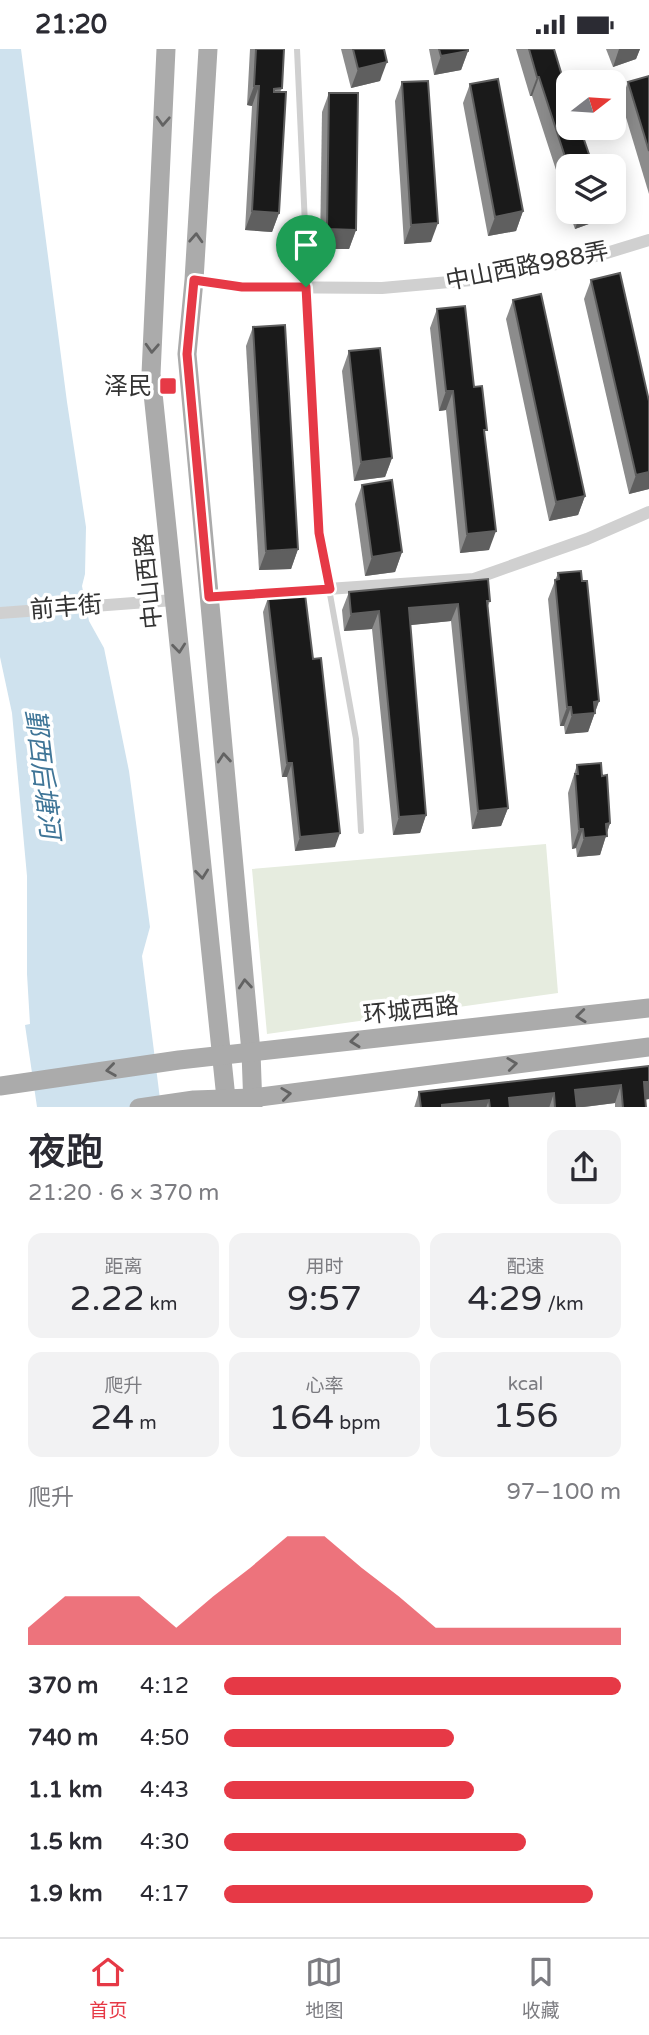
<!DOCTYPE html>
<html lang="zh">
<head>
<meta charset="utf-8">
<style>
	body { margin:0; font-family:"Varela Round","Noto Sans SC",sans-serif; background:#f2f2f3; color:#2b2b33; height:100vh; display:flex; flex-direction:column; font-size:26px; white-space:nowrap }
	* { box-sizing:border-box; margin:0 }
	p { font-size:23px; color:#7c7c81 }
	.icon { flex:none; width:38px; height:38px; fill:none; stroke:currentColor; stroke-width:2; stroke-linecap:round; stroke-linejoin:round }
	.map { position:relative; height:1058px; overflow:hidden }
	.details { display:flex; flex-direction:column; background:#fff; flex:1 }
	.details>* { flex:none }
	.needle { width:46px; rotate:73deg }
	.fabs { position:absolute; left:556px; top:21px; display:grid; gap:14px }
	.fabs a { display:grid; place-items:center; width:70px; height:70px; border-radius:14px; background:#fff; box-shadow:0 4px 18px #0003; font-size:35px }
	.pin { position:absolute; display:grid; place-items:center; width:60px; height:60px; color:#fff; margin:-72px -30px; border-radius:50% 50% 50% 0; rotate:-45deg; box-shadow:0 0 7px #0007 }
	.pin .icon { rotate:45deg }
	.round { display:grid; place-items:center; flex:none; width:74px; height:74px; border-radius:14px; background:#f2f2f3 }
	.summary { display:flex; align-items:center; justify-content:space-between; height:119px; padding:0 28px }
	h1 { font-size:38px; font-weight:600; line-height:52px }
	.figures { display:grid; grid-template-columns:repeat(3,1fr); gap:10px; height:119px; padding:7px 28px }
	.figures div { display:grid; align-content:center; border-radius:14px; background:#f2f2f3; text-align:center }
	.figures b { font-size:35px; font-weight:600 }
	.figures small { font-size:19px; font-weight:400 }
	.figures p { font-size:19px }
	.chart { height:196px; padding:14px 28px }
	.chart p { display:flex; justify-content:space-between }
	.chart svg { width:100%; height:126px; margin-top:7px; fill:#e63946; opacity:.7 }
	ul { padding:0 28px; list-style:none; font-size:23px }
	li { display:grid; grid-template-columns:112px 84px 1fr; align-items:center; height:52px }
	li i { height:18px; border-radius:9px; background:#e63946 }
	.status { display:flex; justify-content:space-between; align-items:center; height:49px; padding:0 35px; background:#fff; direction:ltr }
	.status svg { height:19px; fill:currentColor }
	.menu { display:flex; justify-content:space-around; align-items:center; height:98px; border-top:2px solid #e1e1e2; background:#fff; font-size:19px; color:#7c7c81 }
	.menu a { display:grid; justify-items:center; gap:4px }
	.menu .selected { color:#e63946 }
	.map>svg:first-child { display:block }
</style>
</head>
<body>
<div class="status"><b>21:20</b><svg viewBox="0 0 49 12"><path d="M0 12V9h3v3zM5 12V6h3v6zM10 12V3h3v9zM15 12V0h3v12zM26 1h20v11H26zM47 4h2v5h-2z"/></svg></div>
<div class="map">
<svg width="649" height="1059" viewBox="0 0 649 1059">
	<rect width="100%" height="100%" fill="#fff"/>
	<!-- green -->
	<polygon fill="#e6ecdf" points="546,795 558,944 267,985 252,820"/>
	<!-- water -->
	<polygon fill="#cfe2ee" points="0,0 21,0 67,353 86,478 85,525 82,537 89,572 104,599 129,722 150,878 142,907 161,1058 37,1058 25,976 30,975 27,925 27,827 12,664 0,608"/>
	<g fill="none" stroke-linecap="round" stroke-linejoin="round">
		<!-- lane -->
		<polyline stroke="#d0d0d0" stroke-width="6" points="297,0 319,484 356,690 361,782"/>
		<!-- street -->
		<g stroke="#d0d0d0" stroke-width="12">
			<polyline points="194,231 242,238 382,239 483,230 600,206 649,191"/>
			<polyline points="209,548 474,530 587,490 649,463"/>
			<polyline points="0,564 174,551"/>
		</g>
		<!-- primary -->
		<g stroke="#ababab" stroke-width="19">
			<polyline points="166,0 151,325 227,1059"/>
			<polyline points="208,0 194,231 187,305 251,1003 253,1059"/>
			<polyline points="0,1037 179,1011 649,959"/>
			<polyline points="139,1059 194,1051 252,1049 649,998"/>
		</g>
	</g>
	<!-- wall -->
	<g fill="#8c8c8c">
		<polygon points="250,0 284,0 282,39 280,43 279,164 272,183 245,181 252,57 247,56"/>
		<polygon points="341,0 384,0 380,32 351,39"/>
		<polygon points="429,0 468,0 468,2 461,21 434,26"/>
		<polygon points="516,0 554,0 569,117 569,161 532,47 530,47"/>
		<polygon points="606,0 640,0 636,10 613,18"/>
		<polygon points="649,27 649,145 621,52 628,33"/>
		<polygon points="402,33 431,193 404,195 395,52"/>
		<polygon points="470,35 523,162 516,182 488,187 463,54"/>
		<polygon points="329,44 356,181 349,200 320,200 322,63"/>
		<polygon points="569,163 601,163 597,172 575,180"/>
		<polygon points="591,231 649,440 629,445 584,250"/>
		<polygon points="513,251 585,447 578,466 549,472 506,270"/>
		<polygon points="437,260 474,338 489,501 460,504 446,361 439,362 430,279"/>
		<polygon points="253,278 298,500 291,520 259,521 246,297"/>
		<polygon points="349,302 392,409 385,428 354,432 342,322"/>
		<polygon points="362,436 402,503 395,523 365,527 355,455"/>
		<polygon points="558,524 582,532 599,652 588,683 565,685 564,677 560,677 548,550"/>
		<polygon points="349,543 490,552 488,557 508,759 501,777 472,780 451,572 410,576 426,766 420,784 393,786 372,580 344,582 342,561"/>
		<polygon points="268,549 313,610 335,798 295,802 287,728 282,728 263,563"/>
		<polygon points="577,716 602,727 610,774 600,806 577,808 576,799 572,800 568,744"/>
		<polygon points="649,1017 649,1050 645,1051 646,1059 615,1059 615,1054 577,1059 414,1059 419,1043"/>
	</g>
	<!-- shaded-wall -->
	<g fill="#5f5f5f">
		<polygon points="619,0 640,0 636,10 613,18"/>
		<polygon points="468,2 461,21 434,26 441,7"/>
		<polygon points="387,13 380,32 351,39 358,20"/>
		<polygon points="537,28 539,28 532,47 530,47"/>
		<polygon points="254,37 259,37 252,57 247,56"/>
		<polygon points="252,162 279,164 272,183 245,181"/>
		<polygon points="523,162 516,182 488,187 495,168"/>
		<polygon points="581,163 601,163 597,172 575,180"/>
		<polygon points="438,174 431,193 404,195 411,176"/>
		<polygon points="327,180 356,181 349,200 320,200"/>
		<polygon points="446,342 453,342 446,361 439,362"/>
		<polygon points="392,409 385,428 354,432 361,413"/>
		<polygon points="649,423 649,440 629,445 636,426"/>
		<polygon points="585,447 578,466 549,472 556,453"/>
		<polygon points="496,482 489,501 460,504 467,485"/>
		<polygon points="298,500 291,520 259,521 266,502"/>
		<polygon points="402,503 395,523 365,527 372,508"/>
		<polygon points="458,555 451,572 402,577 409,559"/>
		<polygon points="379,562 372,580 344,582 351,565"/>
		<polygon points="599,652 588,683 565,685 572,666 594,653"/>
		<polygon points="567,658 571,658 564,677 560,677"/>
		<polygon points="287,714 292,714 287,728 282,728"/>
		<polygon points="508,759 501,777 472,780 478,762"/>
		<polygon points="426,766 420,784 393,786 399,768"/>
		<polygon points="610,774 600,806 577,808 584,789 606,775"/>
		<polygon points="579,780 583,780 576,799 572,800"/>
		<polygon points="340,784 335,798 295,802 300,788"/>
		<polygon points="644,1033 649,1033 649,1050 637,1051"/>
		<polygon points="621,1036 615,1054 575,1059 575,1041"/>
		<polygon points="554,1044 549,1059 506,1059 509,1049"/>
		<polygon points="489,1051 486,1059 441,1059 442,1056"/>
	</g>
	<!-- building -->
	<g fill="#1a1a1a" stroke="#5f5f5f" stroke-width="2">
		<polygon points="256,0 284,0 282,39 274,40 274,43 286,43 279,164 252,162 259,37 254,37"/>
		<polygon points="353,0 384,0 387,13 358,20"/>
		<polygon points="439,0 468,0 468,2 441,7"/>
		<polygon points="529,0 554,0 566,40 568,39 569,42 569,79 580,79 593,117 569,117 569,120 539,28 537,28"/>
		<polygon points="649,27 649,102 628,33"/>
		<polygon points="498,30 523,162 495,168 470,35"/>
		<polygon points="428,32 438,174 411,176 402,33"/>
		<polygon points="329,44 358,44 356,181 327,180"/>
		<polygon points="620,224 649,352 649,423 636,426 591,231"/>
		<polygon points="541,245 585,447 556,453 513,251"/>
		<polygon points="465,257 474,338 482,337 487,381 484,381 496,482 467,485 453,342 446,342 437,260"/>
		<polygon points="285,276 298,500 266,502 253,278"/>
		<polygon points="380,299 392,409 361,413 349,302"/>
		<polygon points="392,431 402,503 372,508 362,436"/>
		<polygon points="581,522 582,532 587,532 599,652 594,653 595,664 572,666 571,658 567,658 555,531 559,530 558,524"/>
		<polygon points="488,530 490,552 487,552 508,759 478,762 458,555 409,559 426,766 399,768 379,562 351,565 349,543"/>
		<polygon points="305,545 313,610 321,609 340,784 300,788 292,714 287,714 268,549"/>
		<polygon points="601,714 602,727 607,726 610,774 606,775 607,787 584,789 583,780 579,780 575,725 578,725 577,716"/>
		<polygon points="649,1017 649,1033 644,1033 646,1059 623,1059 621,1036 575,1041 577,1059 555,1059 554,1044 509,1049 510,1059 490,1059 489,1051 442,1056 442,1059 421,1059 419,1043"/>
	</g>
	<!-- one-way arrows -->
	<defs><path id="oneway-chevron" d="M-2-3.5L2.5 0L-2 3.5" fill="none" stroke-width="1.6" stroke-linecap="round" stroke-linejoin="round" transform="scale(1.75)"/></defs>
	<g stroke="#636363">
		<use href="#oneway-chevron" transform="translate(163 72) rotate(93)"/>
		<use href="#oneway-chevron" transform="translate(196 189) rotate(-87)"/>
		<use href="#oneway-chevron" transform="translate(152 299) rotate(93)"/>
		<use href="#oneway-chevron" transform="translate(179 599) rotate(84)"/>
		<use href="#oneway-chevron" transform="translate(224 709) rotate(-95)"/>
		<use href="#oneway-chevron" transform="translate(202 825) rotate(84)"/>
		<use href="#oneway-chevron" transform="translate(245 935) rotate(-95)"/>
		<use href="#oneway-chevron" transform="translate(581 967) rotate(174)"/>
		<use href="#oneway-chevron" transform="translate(355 992) rotate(174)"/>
		<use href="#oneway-chevron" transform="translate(512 1015) rotate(-7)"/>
		<use href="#oneway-chevron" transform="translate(111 1021) rotate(172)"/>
		<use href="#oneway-chevron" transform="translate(286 1045) rotate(-7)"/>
	</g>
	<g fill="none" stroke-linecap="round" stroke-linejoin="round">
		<defs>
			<polygon id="route" points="194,231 242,238 306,238 319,484 330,540 209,548 187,305"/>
		</defs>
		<!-- route casing -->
		<use href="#route" stroke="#fff" stroke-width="14"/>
		<!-- route -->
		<use href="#route" stroke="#e63946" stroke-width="9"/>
	</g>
	<!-- markers -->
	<rect fill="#e63946" stroke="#fff" stroke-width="2.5" x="159" y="328" width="18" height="18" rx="3.5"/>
	<g text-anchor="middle" stroke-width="7" stroke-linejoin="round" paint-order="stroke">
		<!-- street labels -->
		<g font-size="24" fill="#333" stroke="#fff">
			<text transform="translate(527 217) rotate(-11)" y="8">中山西路988弄</text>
			<text transform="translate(148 532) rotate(-96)" y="8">中山西路</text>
			<text transform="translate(66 558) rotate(-5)" y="8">前丰街</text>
			<text transform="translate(411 961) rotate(-6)" y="8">环城西路</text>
		</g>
		<!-- poi labels -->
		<g font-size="24" fill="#333" stroke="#fff" text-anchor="end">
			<text x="152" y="345">泽民</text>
		</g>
		<!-- water labels -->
		<g font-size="26" font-style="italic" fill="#3f7597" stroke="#fff">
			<text transform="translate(43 725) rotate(83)" y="9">鄞西后塘河</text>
		</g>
	</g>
</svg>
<div class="fabs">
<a><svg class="needle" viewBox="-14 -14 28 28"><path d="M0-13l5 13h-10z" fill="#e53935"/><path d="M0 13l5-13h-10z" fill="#7c7c81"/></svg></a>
<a><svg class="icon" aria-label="layers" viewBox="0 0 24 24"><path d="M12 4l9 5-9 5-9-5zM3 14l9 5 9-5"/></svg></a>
</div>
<div class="pin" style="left:306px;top:238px;background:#1e9e55"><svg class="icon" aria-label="arrive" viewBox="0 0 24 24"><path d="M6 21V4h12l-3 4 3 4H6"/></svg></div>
</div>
<section class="details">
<div class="summary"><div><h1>夜跑</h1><p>21:20 · 6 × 370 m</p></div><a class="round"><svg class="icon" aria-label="share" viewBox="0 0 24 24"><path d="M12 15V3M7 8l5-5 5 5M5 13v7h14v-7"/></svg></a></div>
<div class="figures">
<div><p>距离</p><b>2.22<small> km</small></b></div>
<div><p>用时</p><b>9:57</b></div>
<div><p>配速</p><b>4:29<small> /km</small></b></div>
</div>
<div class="figures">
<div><p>爬升</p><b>24<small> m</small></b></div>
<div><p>心率</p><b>164<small> bpm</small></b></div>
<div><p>kcal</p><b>156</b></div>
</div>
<div class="chart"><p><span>爬升</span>97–100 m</p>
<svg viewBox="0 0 160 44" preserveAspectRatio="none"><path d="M0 44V38L10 27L20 27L30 27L40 38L50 27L60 17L70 6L80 6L90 17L100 27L110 38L120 38L130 38L140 38L150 38L160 38V44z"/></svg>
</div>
<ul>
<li><b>370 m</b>4:12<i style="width:100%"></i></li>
<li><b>740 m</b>4:50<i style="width:58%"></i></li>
<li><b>1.1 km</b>4:43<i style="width:63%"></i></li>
<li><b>1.5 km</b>4:30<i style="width:76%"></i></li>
<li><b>1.9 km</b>4:17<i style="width:93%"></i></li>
</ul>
</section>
<nav class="menu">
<a class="selected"><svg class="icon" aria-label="home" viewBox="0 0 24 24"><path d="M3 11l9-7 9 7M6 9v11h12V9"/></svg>首页</a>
<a><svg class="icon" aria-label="map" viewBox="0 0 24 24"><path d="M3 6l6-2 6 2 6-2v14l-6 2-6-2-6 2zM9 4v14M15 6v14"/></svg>地图</a>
<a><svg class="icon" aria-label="saved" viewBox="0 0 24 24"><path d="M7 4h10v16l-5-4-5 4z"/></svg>收藏</a>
</nav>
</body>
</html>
